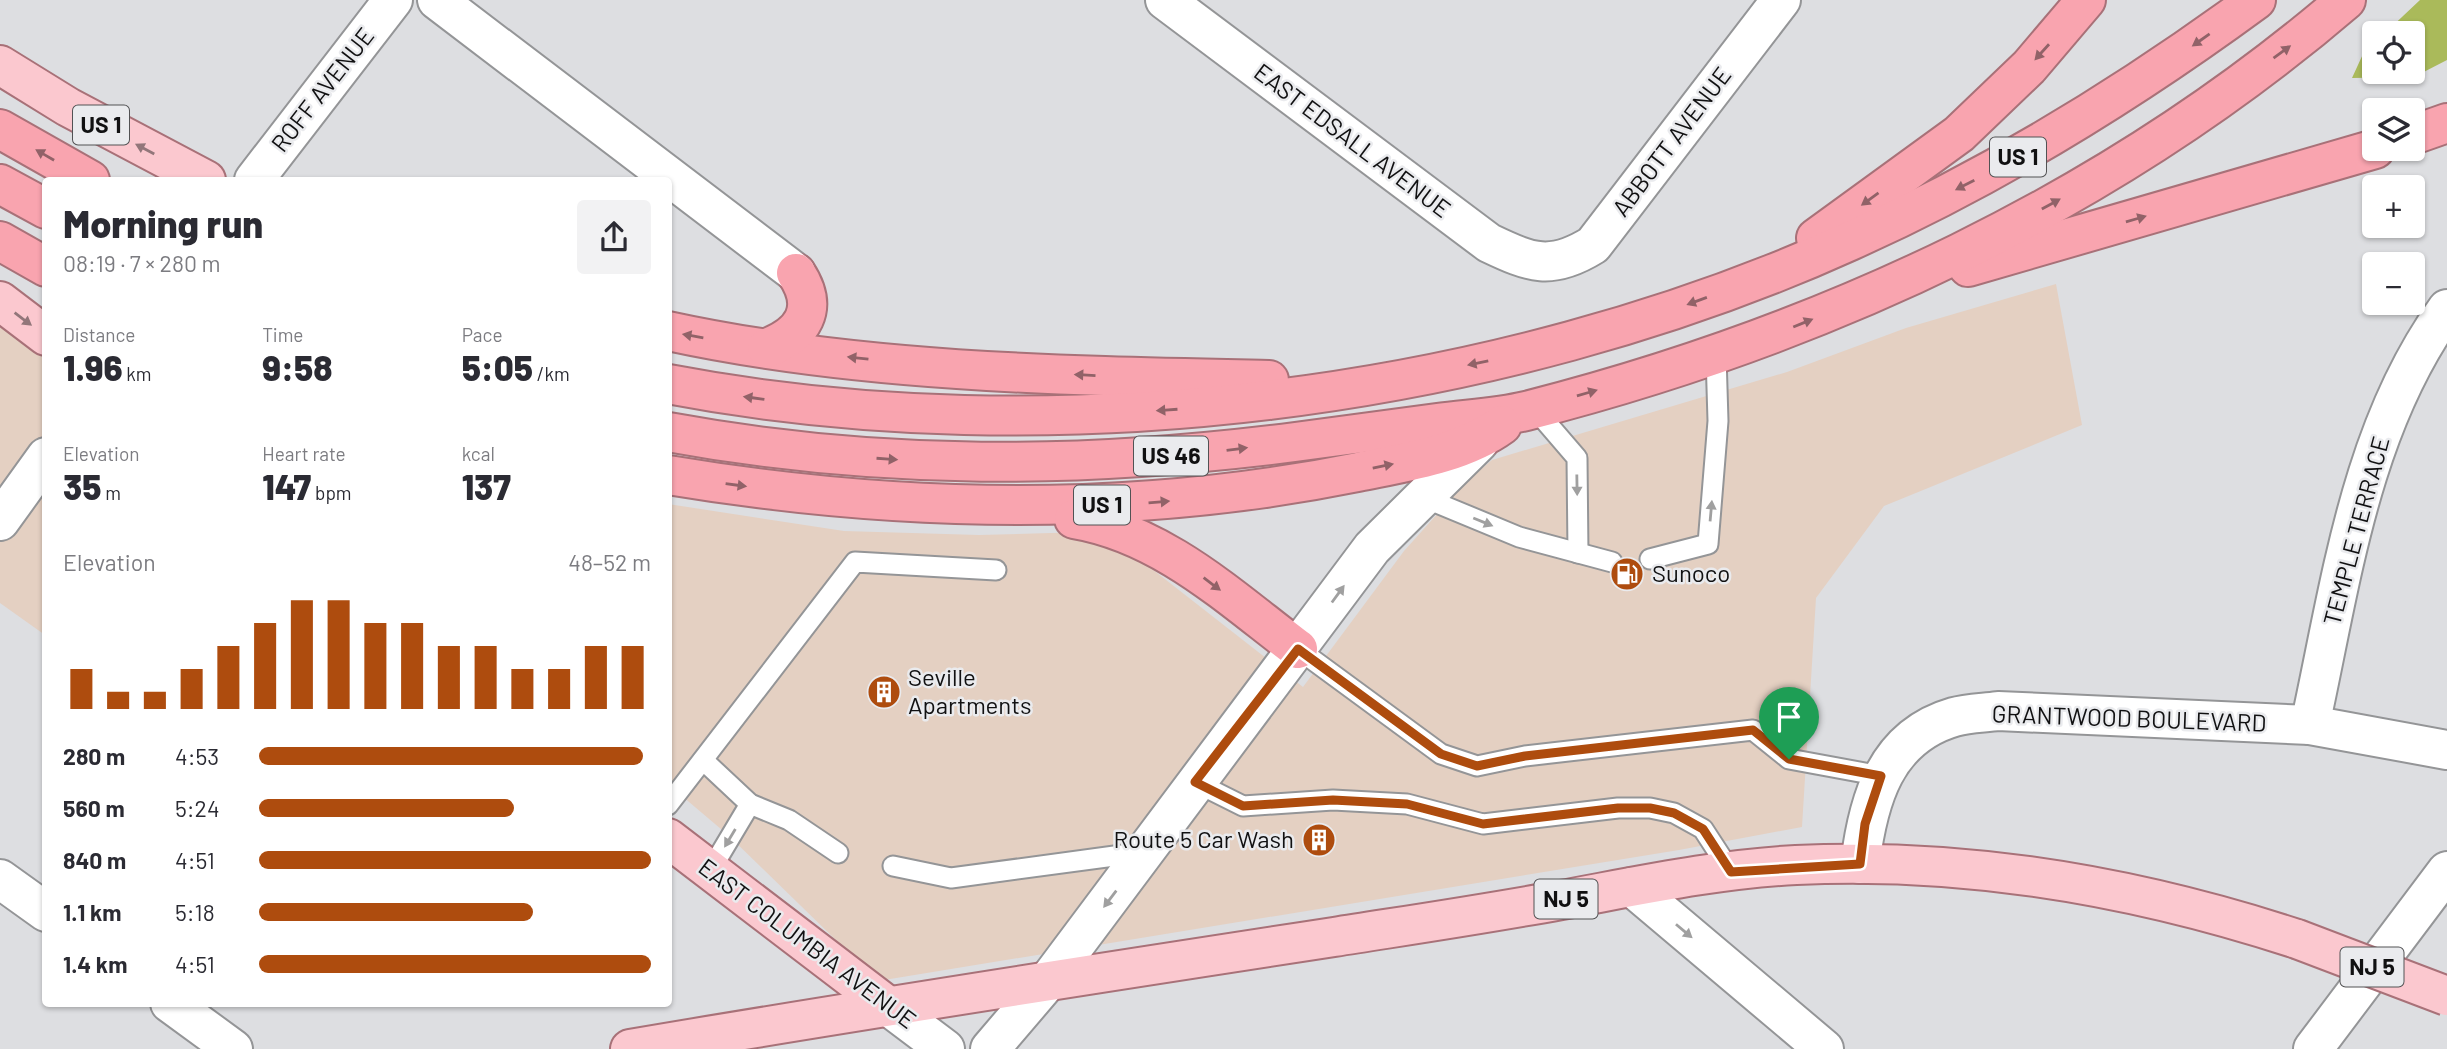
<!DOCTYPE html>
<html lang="en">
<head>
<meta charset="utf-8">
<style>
	body { margin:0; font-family:Barlow,sans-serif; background:#f2f2f3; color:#2b2b33; height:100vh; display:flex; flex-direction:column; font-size:26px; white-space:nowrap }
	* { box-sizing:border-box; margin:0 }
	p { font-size:23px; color:#7c7c81 }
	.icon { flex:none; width:38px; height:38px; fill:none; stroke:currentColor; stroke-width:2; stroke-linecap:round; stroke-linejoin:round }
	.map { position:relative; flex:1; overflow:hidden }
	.details { position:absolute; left:42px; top:177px; width:630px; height:830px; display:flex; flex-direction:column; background:#fff; border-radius:7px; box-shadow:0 2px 5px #0004 }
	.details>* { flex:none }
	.tools { position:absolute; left:2362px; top:21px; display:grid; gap:14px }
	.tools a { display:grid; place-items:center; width:63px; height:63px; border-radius:7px; background:#fff; box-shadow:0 2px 5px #0004; font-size:35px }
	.pin { position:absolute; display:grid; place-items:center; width:60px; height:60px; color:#fff; margin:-72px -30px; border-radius:50% 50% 50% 0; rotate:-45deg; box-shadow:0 0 7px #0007 }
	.pin .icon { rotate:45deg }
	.round { display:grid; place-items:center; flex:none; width:74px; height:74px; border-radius:7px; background:#f2f2f3 }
	.overview { display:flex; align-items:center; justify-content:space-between; height:119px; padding:0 21px }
	h1 { font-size:38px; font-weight:800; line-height:52px }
	.metrics { display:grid; grid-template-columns:repeat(3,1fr); gap:10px; height:119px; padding:7px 21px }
	.metrics div { display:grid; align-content:center }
	.metrics b { font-size:35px; font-weight:800 }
	.metrics small { font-size:19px; font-weight:400 }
	.metrics p { font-size:19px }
	.chart { height:196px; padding:14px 21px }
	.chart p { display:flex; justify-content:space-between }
	.chart svg { width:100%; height:126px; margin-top:7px; stroke:#ae4c0e; stroke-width:6 }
	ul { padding:0 21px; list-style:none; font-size:23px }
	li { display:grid; grid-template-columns:112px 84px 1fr; align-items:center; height:52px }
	li i { height:18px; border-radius:9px; background:#ae4c0e }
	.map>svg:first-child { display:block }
</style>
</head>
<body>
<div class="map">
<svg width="2447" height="1049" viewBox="0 0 2447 1049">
	<rect width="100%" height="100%" fill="#dddee1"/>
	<!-- commercial -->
	<g fill="#e4d0c2">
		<polygon points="2056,284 2082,425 1884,506 1816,598 1802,827 1679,850 878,981 728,835 669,785 668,504 844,531 979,535 1086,532 1152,569 1303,687 1404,551 1467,481 1492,460 1787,372 1906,328"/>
		<polygon points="0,301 45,336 45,635 0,603"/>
	</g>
	<!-- forest -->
	<polygon fill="#aaba5a" points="2420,0 2447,0 2447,60 2414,77 2352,78 2363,54 2375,43 2375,72 2413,72 2413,33 2385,33"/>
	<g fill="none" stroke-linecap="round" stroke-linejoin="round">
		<defs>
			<g id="service">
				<polyline points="1534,408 1577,458 1578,553"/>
				<polyline points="1420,496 1519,537 1612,562"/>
				<polyline points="1650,559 1708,544 1718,421 1716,355"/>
				<polyline points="1298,649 1441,754 1477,766 1525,756 1753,730 1789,759 1881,776"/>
				<polyline points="703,760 750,804 789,820 838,853"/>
				<polyline points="1195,782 1243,806 1333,800 1407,804 1483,824 1618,808 1650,808 1674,813 1703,829 1731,872"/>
				<polyline points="668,805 855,562 996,570"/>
				<polyline points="893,866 951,878 1144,852"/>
				<polyline points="710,871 750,804"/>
			</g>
			<g id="minor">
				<polyline points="437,0 796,273"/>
				<path d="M1165 0 1489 243C1531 263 1551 271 1593 245L1781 0"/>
				<polyline points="254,180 393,0"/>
				<polyline points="0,521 46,457"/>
				<path d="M2310 725C2341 583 2360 429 2447 309"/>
				<polyline points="0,879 46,912"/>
				<polyline points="1632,887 1824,1049"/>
				<polyline points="170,1003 233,1049"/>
				<polyline points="888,1006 945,1049"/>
				<polyline points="990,1049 1048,981 1372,548 1479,442"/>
			</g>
			<g id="tertiary">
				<path d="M1860 864C1868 800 1885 737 1954 717 1968 713 1984 713 1998 711L2310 725 2447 750"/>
				<polyline points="2313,1049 2447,871"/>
			</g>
			<g id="primary">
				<polyline points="0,65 68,107 206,180"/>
				<polyline points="0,301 46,336"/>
				<polyline points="668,838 888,1006"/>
				<path d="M630 1049C864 1009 1099 973 1334 937 1410 925 1485 914 1561 900 1638 886 1717 869 1796 865 1966 857 2135 886 2297 939"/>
			</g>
			<g id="motorway">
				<polyline points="0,129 90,180"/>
				<polyline points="2413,135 2447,123"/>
				<polyline points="0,184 46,209"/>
				<polyline points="1816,238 1959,134 2029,67 2086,0"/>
				<polyline points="0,241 46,267"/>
				<polyline points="1968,267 2375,149"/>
				<path d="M668 331C861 373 1073 376 1269 380"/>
				<path d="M767 348C803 334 820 309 796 273"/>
				<path d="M668 384C1050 457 1497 401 1850 241 1995 176 2128 94 2256 0"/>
				<path d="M668 432C881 471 1081 469 1295 442 1342 436 1389 429 1437 423 1466 419 1497 418 1526 411 1824 335 2111 202 2346 0"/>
				<path d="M668 475C897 513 1131 518 1358 472 1406 462 1462 454 1502 425"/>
				<path d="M1074 519C1163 534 1229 597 1298 649"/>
			</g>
		</defs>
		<!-- service casing -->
		<use href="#service" stroke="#949597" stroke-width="23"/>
		<!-- minor casing -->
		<use href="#minor" stroke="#949597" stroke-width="42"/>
		<!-- tertiary casing -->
		<use href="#tertiary" stroke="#949597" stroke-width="42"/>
		<!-- primary casing -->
		<use href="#primary" stroke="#a87178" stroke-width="42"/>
		<!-- motorway casing -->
		<use href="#motorway" stroke="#a87178" stroke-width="42"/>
		<!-- service -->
		<use href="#service" stroke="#fff" stroke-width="19"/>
		<!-- minor -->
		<use href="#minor" stroke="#fff" stroke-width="38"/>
		<!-- tertiary -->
		<use href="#tertiary" stroke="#fff" stroke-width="38"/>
		<!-- primary -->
		<use href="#primary" stroke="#fbc8cf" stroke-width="38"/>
		<!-- motorway -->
		<use href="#motorway" stroke="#f9a4af" stroke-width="38"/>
		<defs>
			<polyline id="primary-bridge" points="2297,939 2447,996"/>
		</defs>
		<!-- primary-bridge casing -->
		<use href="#primary-bridge" stroke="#a87178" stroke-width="42" stroke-linecap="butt"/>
		<!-- primary-bridge -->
		<use href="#primary-bridge" stroke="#fbc8cf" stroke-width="38"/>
	</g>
	<!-- one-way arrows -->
	<defs><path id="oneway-solid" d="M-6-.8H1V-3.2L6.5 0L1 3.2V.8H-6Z" transform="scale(1.75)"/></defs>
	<g fill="#916268">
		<use href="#oneway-solid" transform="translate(2201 40) rotate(145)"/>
		<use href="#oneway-solid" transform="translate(2042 52) rotate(132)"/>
		<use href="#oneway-solid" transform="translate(2282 52) rotate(-36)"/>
		<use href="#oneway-solid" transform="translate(45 155) rotate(-150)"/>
		<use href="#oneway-solid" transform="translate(1965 185) rotate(153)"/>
		<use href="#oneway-solid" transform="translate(1870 199) rotate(144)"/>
		<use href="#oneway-solid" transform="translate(2051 204) rotate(-29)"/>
		<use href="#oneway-solid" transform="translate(2136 219) rotate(-16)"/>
		<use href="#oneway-solid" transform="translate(1697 301) rotate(160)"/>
		<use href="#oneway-solid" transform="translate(1803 323) rotate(-22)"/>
		<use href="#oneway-solid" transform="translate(693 336) rotate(-170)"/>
		<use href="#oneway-solid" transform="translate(858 358) rotate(-174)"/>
		<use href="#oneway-solid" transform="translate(1478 363) rotate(168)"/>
		<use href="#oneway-solid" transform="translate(1085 375) rotate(-177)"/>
		<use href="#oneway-solid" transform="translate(1587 393) rotate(-16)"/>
		<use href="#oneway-solid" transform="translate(754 398) rotate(-172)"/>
		<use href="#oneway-solid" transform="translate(1167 410) rotate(176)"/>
		<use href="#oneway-solid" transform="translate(1237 449) rotate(-7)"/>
		<use href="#oneway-solid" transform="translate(887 459) rotate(4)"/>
		<use href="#oneway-solid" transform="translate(1383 466) rotate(-12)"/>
		<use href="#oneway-solid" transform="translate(736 485) rotate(8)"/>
		<use href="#oneway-solid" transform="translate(1159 502) rotate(-5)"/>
		<use href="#oneway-solid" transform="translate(1212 584) rotate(37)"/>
	</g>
	<g fill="#92767a">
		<use href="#oneway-solid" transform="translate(145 149) rotate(-152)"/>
		<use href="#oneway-solid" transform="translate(23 319) rotate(37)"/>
	</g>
	<g fill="#a0a0a0">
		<use href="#oneway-solid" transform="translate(1577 485) rotate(89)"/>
		<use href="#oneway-solid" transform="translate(1711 511) rotate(-85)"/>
		<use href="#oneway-solid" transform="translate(1483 522) rotate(22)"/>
		<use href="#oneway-solid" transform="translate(1338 594) rotate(-54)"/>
		<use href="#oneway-solid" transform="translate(730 838) rotate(121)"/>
		<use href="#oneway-solid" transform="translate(1110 899) rotate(127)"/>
		<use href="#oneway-solid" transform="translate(1684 931) rotate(40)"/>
	</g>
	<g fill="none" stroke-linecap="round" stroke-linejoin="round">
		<defs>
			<polygon id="route" points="1298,649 1441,754 1477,766 1525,756 1753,730 1789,759 1881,776 1865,824 1860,864 1731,872 1703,829 1674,813 1650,808 1618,808 1483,824 1407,804 1333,800 1243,806 1195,782"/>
		</defs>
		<!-- route casing -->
		<use href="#route" stroke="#fff" stroke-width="14"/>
		<!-- route -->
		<use href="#route" stroke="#ae4c0e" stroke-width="9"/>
	</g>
	<!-- icons -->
	<defs>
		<symbol id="fuel-disc" viewBox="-11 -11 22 22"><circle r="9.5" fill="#ae4c0e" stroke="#eaebee"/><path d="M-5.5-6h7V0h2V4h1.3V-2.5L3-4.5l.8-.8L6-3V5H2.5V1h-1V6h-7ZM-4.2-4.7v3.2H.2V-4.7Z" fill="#fff"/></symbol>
		<symbol id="building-disc" viewBox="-11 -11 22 22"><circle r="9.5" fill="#ae4c0e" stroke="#eaebee"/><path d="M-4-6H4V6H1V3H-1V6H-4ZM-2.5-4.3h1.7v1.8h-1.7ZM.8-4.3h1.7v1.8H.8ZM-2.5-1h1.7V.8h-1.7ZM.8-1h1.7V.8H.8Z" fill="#fff"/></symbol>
	</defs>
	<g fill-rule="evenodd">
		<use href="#fuel-disc" x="1608" y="555" width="38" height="38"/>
		<use href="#building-disc" x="865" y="673" width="38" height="38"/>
		<use href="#building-disc" x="1300" y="821" width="38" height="38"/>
	</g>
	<g text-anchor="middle" stroke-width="5" stroke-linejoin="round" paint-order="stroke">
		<!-- shield labels -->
		<g fill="#eaebee" stroke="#525254" stroke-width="2">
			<rect x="73" y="105.5" width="56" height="39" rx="5"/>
			<rect x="1990" y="137.5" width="56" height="39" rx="5"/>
			<rect x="1134" y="436.5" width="74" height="39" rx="5"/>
			<rect x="1074" y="485.5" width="56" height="39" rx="5"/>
			<rect x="1534.5" y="879.5" width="63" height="39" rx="5"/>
			<rect x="2340.5" y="947.5" width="63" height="39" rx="5"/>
		</g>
		<g font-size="23" font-weight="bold" fill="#111112">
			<text x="101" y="133">US 1</text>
			<text x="2018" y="165">US 1</text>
			<text x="1171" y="464">US 46</text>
			<text x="1102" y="513">US 1</text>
			<text x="1566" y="907">NJ 5</text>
			<text x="2372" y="975">NJ 5</text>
		</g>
		<!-- street labels -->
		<g font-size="24" fill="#111112" stroke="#eaebee">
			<text transform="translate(323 90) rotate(-52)" y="8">ROFF AVENUE</text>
			<text transform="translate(1352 141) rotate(37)" y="8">EAST EDSALL AVENUE</text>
			<text transform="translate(1672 142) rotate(-53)" y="8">ABBOTT AVENUE</text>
			<text transform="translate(2357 531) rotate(-75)" y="8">TEMPLE TERRACE</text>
			<text transform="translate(2129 719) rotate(2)" y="8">GRANTWOOD BOULEVARD</text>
			<text transform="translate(807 944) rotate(37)" y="8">EAST COLUMBIA AVENUE</text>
		</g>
		<!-- poi labels -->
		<g font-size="24" fill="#111112" stroke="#eaebee" text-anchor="start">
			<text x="1652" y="582">Sunoco</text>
			<text x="908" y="686">Seville<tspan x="908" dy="28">Apartments</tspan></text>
			<text x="1294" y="848" text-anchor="end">Route 5 Car Wash</text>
		</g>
	</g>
</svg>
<div class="tools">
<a><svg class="icon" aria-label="locate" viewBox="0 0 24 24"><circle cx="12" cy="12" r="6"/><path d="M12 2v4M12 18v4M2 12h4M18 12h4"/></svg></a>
<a><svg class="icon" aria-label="layers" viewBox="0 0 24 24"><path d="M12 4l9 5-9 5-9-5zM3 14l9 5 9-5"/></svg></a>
<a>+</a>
<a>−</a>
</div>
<div class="pin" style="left:1789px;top:759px;background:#1e9e55"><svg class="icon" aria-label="arrive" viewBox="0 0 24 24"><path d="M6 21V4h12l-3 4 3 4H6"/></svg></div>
<section class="details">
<div class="overview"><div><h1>Morning run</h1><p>08:19 · 7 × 280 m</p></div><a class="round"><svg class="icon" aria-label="share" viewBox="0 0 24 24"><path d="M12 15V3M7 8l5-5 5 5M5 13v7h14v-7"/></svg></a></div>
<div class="metrics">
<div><p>Distance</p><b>1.96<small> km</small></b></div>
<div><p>Time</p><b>9:58</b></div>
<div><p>Pace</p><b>5:05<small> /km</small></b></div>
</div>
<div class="metrics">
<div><p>Elevation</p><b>35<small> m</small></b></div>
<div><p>Heart rate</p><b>147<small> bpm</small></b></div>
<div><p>kcal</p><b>137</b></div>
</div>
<div class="chart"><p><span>Elevation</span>48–52 m</p>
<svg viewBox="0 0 160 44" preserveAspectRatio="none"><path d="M5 44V30M15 44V38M25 44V38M35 44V30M45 44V22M55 44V14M65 44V6M75 44V6M85 44V14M95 44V14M105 44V22M115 44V22M125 44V30M135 44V30M145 44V22M155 44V22"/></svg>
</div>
<ul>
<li><b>280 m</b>4:53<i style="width:98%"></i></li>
<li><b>560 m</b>5:24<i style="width:65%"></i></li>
<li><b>840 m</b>4:51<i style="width:100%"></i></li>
<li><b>1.1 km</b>5:18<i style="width:70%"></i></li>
<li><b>1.4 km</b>4:51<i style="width:100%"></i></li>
</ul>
</section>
</div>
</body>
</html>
